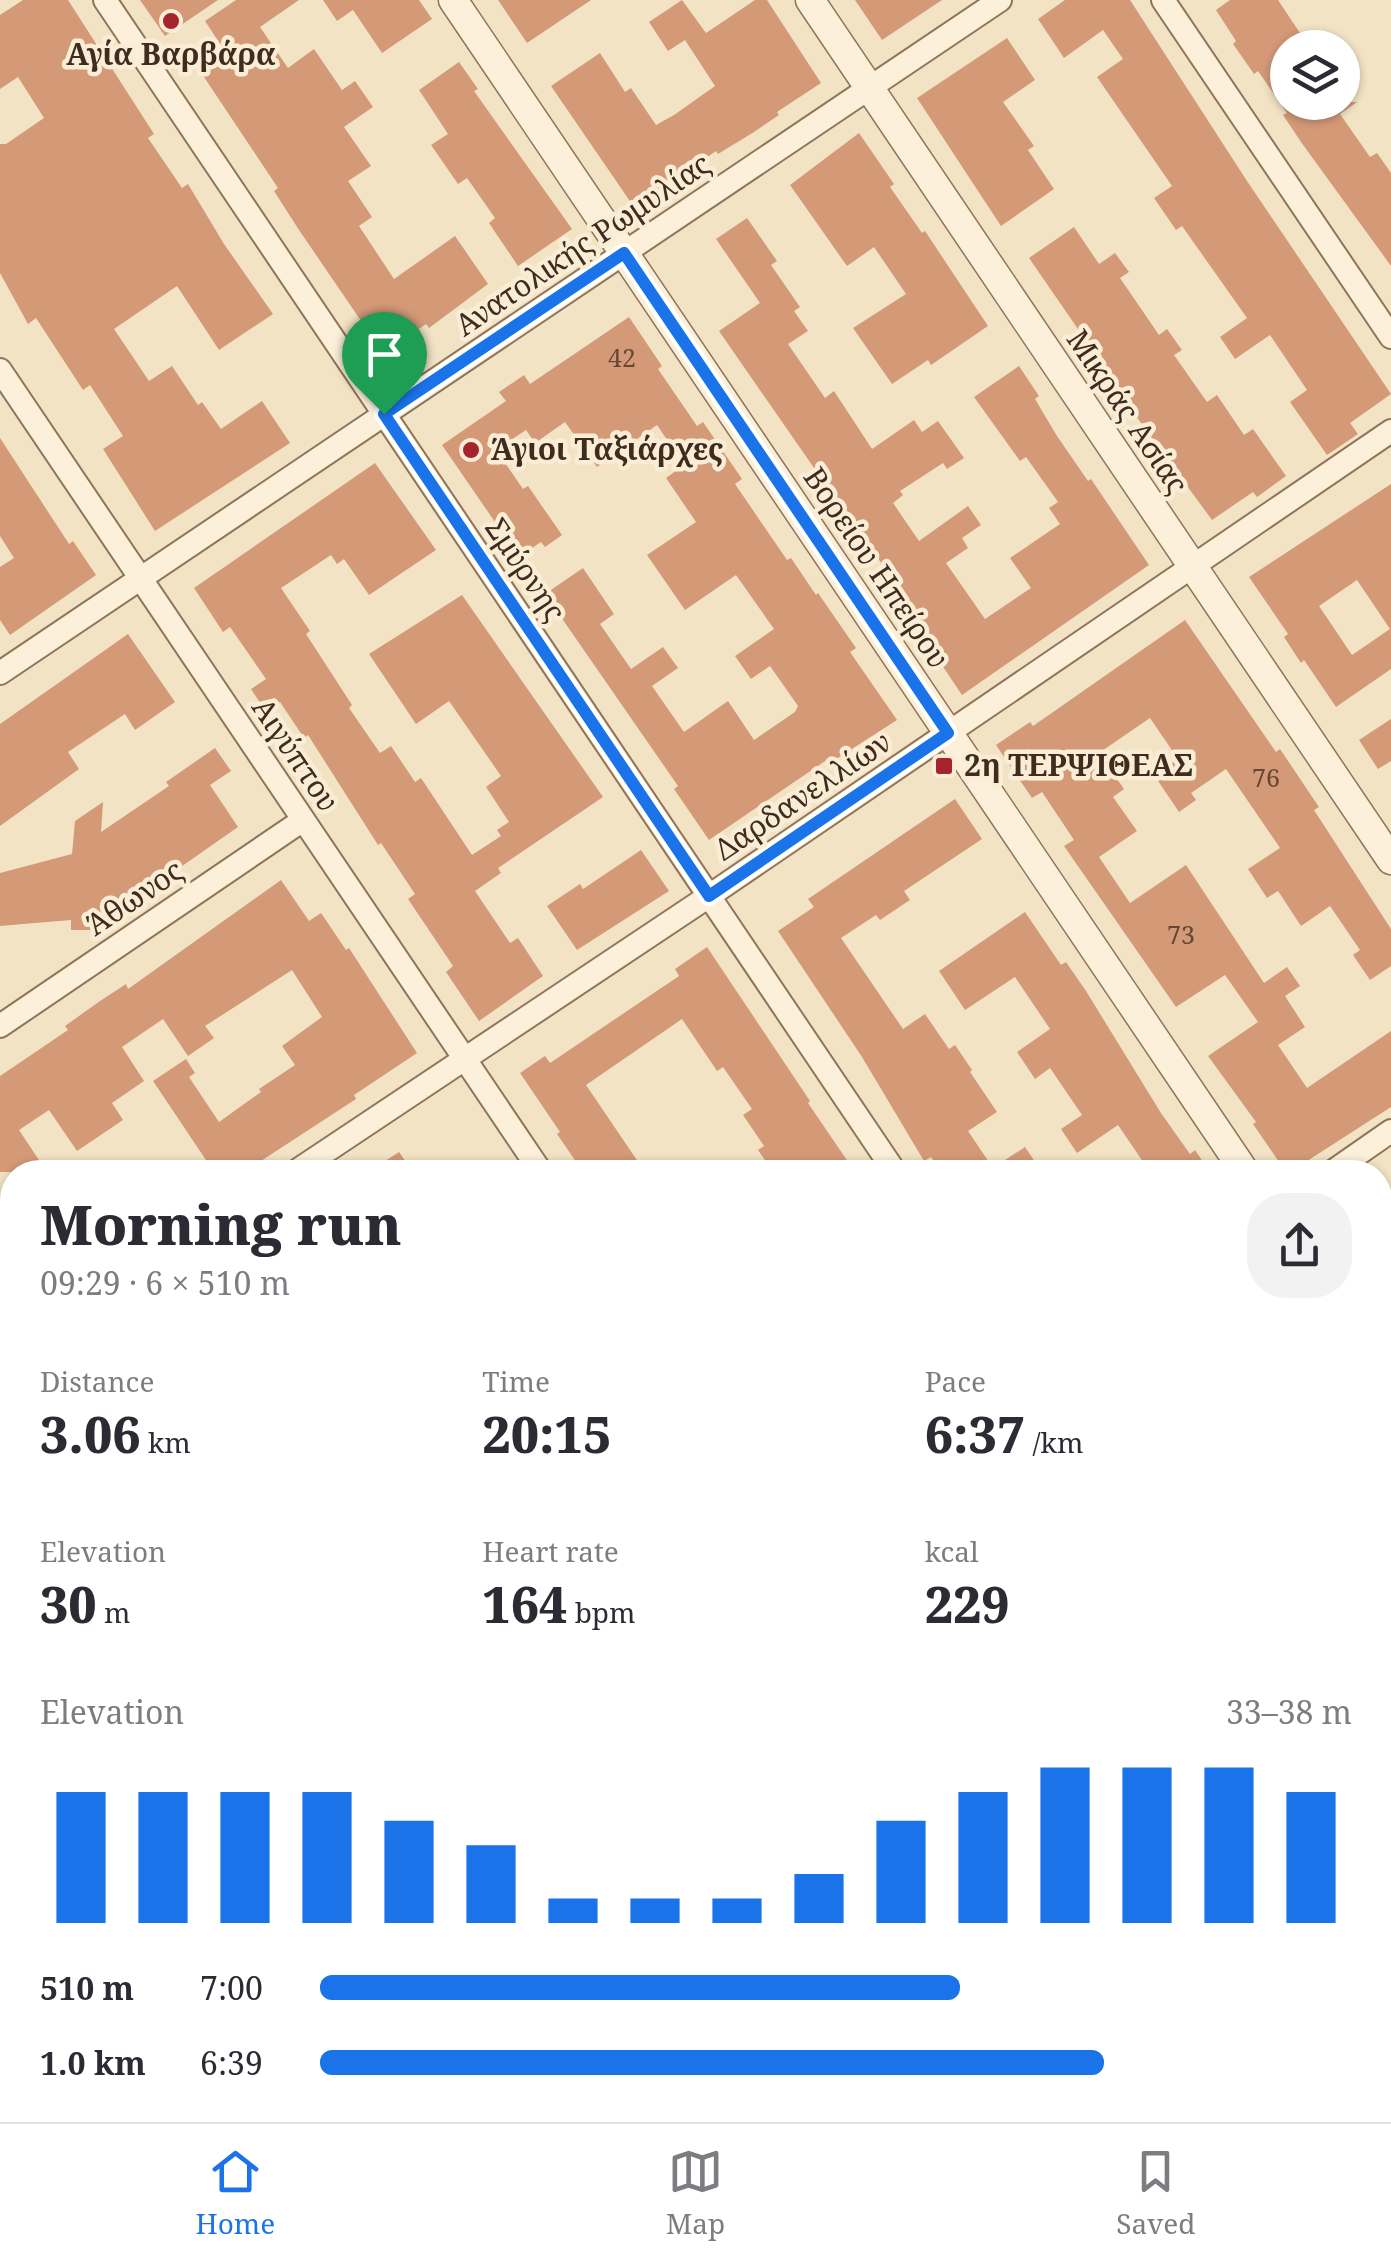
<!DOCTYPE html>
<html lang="en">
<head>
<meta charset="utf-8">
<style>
	body { margin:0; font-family:"Noto Serif",serif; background:#f2f2f3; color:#2b2b33; height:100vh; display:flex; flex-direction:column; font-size:38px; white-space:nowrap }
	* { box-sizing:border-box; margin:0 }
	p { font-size:32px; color:#7c7c81 }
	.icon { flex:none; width:55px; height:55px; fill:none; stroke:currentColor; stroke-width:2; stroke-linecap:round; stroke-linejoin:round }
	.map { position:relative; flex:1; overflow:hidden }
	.side { position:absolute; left:0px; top:1160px; width:1392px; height:962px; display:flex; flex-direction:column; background:#fff; border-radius:40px 40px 0 0; box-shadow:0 2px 8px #0004 }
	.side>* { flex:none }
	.fabs { position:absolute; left:1270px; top:30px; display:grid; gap:20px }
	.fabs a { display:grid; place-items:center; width:90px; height:90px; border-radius:50%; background:#fff; box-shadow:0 2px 8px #0004; font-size:50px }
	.pin { position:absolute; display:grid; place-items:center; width:85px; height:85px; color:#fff; margin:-102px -42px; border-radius:50% 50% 50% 0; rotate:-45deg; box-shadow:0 0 10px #0007 }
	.pin .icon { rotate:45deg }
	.round { display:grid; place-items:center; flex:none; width:105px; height:105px; border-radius:40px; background:#f2f2f3 }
	.headline { display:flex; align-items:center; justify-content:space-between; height:170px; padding:0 40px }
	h1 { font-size:55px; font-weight:800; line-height:75px }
	.figures { display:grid; grid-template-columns:repeat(3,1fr); gap:15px; height:170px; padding:10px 40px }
	.figures div { display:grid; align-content:center }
	.figures b { font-size:50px; font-weight:800 }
	.figures small { font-size:28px; font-weight:400 }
	.figures p { font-size:28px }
	.chart { height:280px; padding:20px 40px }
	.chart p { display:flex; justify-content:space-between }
	.chart svg { width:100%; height:180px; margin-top:10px; stroke:#1a73e8; stroke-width:6 }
	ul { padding:0 40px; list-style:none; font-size:32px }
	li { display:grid; grid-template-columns:160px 120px 1fr; align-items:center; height:75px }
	li i { height:25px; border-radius:12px; background:#1a73e8 }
	.menu { display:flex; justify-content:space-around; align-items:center; height:140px; border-top:2px solid #e1e1e2; background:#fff; font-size:28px; color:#7c7c81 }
	.menu a { display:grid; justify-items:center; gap:5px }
	.menu .current { color:#1a73e8 }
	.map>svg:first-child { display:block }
</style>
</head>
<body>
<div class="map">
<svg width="1391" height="2122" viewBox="0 0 1391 2122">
	<rect width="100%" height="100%" fill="#f2e3c5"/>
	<!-- building -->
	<g fill="#d49a78" fill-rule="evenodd">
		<polygon points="23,0 68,0 154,134 148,138 182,188 188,184 224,244 273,314 219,350 177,286 114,329 149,381 172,366 198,405 202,402 221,429 262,401 290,443 155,531 103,449 123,436 90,385 83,390 36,318 28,324 0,273 0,144 6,144 44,118 18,77 0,89 0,15"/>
		<polygon points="140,0 218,0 165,36"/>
		<polygon points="236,0 299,0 260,27 288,68 314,49 342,90 355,81 373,107 344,127 371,166 348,181 372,217 359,226 394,279 455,236 488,284 429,328 426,324 383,353 299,230 274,191 278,188 202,74 228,56 205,21"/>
		<polygon points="323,0 419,0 432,19 382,53 353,10 337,21"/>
		<polygon points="498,0 591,0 527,43"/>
		<polygon points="682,0 706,33 755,0 767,0 821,83 777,112 779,115 754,132 718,154 716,151 669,183 671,186 636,210 551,86 600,53 625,92 631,88 656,125 674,115 715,86 685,40 668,51 649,22"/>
		<polygon points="855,0 942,0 882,40"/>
		<polygon points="1065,0 1130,0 1247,181 1391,394 1350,423 1358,434 1327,455 1290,402 1307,390 1270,335 1235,359 1220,337 1247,318 1182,226 1176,230 1154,198 1172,186 1097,77 1123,59 1103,30 1064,58 1038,19"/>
		<polygon points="1230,0 1278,0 1304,39 1288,48 1288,102 1357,102 1340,114 1370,157 1377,153 1391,173 1391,266 1301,142 1283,115 1287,113 1258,71 1254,74 1233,44 1236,41 1216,10"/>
		<polygon points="1007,38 1035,80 1003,102 1034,146 1028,150 1054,189 1001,226 917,98"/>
		<polygon points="459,62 478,89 474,91 572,229 518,266 489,223 495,218 467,178 458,184 431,145 448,134 419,90"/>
		<polygon points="859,133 894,184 890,187 922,233 925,231 988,326 931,365 928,360 892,384 853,328 906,294 874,247 847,266 790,185"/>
		<polygon points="747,218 777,261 771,265 800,307 794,311 808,331 788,344 825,398 834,391 872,449 914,420 922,432 938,421 964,458 947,469 943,463 900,491 903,495 893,503 919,541 968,506 981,525 962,538 968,548 946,563 985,619 1031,588 1010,558 1060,524 1049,508 1058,502 1026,457 1020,461 974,397 1019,366 1039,396 1035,399 1057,436 1088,481 1091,479 1149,565 962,695 901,604 906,600 857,527 851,531 835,507 839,504 719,331 760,303 716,239"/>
		<polygon points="1074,227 1099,264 1115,253 1129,272 1120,278 1159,335 1167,329 1182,350 1174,355 1207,402 1217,395 1244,435 1253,429 1286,476 1257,497 1253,492 1212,520 1092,356 1077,334 1080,332 1029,258"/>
		<polygon points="629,317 662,366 658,369 697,426 703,422 742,479 735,484 787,560 791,558 816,595 818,593 856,648 850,652 897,720 830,763 828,759 709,840 674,789 678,786 545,594 583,568 614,614 600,624 631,669 663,647 678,668 652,686 684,732 728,701 754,740 795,712 798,706 770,666 751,679 735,656 774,629 736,575 685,610 647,555 696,522 666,478 684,465 657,425 597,467 565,422 535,443 526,430 496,450 523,489 528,486 562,535 545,547 541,542 519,557 442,445 506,401 499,392 524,375 530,384"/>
		<polygon points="0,438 69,544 73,541 96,575 10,635 0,620 0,567 14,558 0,536"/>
		<polygon points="375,463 436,550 369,595 344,559 337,564 331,555 281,588 310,631 306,634 352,705 349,708 380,753 391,746 415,782 421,778 472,855 501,836 497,830 509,822 486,787 501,776 449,701 416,724 369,654 462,595 603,797 498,868 501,873 475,891 510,943 518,938 543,976 479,1021 446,972 453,966 408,899 415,894 381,843 378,845 308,735 304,738 280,702 266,712 251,689 266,679 230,627 223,632 194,588"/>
		<path d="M1391 484V669L1336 707 1304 660 1301 663 1284 637 1288 634 1249 577ZM1357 580 1390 629 1352 655 1319 606Z"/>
		<polygon points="1185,620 1276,752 1280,749 1319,807 1314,810 1391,929 1391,966 1370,980 1353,955 1360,950 1330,906 1301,926 1278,891 1267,898 1248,869 1280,848 1226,769 1191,793 1196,800 1179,812 1154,775 1178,759 1150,718 1099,753 1124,789 1113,797 1137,831 1099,857 1130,903 1186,865 1264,983 1287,967 1300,986 1285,996 1305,1027 1278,1045 1307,1088 1391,1031 1391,1107 1290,1172 1286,1172 1253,1124 1256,1122 1208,1056 1258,1022 1225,975 1176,1007 1064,846 1074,840 1042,792 1032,798 996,745 1030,722 1033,726"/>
		<polygon points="128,634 175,702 135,730 125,714 68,752 79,769 0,826 0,724"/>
		<polygon points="1391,719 1391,761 1378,769 1359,740"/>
		<polygon points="215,748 231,771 210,785 238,827 102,922 102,930 71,930 71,920 0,926 0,873 72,854 75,821 103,802 101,832 169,786 166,782"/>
		<polygon points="955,799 982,839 904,891 910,900 880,920 876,915 841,938 903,1029 925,1014 949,1049 955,1045 972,1070 970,1072 997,1112 968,1131 993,1168 1025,1147 1042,1172 942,1172 931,1157 924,1161 862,1057 778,931 814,907 808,899"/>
		<polygon points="641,850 669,891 577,950 547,906 580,884 583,889"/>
		<polygon points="281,880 309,921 321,913 346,950 349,948 417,1053 354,1095 356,1099 244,1172 214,1172 153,1081 186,1059 195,1073 189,1077 219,1122 261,1092 259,1089 295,1065 282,1046 322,1017 292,970 205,1026 214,1038 188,1056 163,1019 122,1047 144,1081 112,1103 123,1120 77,1151 49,1110 19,1130 47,1172 0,1172 0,1076 68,1030 65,1026 100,1001 126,984 128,989"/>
		<polygon points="1025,912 1061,965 1066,962 1086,991 1161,1113 1190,1154 1195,1150 1210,1172 1150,1172 1118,1125 1077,1153 1061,1129 1082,1115 1050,1068 1035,1079 1017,1052 1050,1029 1015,977 965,1010 939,971"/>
		<polygon points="707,947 810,1101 808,1103 855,1172 773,1172 758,1150 764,1146 743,1115 752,1109 723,1067 717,1071 682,1019 586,1085 645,1172 583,1172 557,1134 560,1132 520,1073 545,1056 550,1063 679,976 675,969"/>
		<polygon points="399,1152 413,1172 368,1172"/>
	</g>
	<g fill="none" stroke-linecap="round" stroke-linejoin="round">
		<defs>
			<g id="minor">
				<polyline points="105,0 895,1172"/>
				<polyline points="1163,0 1391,337"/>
				<polyline points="0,370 541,1172"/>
				<polyline points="0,673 1000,0"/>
				<polyline points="0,1026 303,820"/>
				<polyline points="295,1172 709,896 1391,431"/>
				<polyline points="1332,1172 1391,1131"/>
				<polyline points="0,1237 12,1256"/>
				<polyline points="0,1372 12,1363"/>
				<polyline points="0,1730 12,1721"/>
				<polyline points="1380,1846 1391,1838"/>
				<polyline points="1380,1892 1391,1909"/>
				<polyline points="0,2080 12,2072"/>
				<polyline points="592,2110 600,2122"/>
				<polyline points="1174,2110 1182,2122"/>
				<polyline points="454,2122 472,2110"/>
				<polyline points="973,2122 990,2110"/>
			</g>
			<g id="tertiary">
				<polyline points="453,0 1245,1172"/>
				<polyline points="810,0 1391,860"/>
				<polyline points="1380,1372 1391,1388"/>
			</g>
		</defs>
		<!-- minor casing -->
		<use href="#minor" stroke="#907459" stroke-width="26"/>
		<!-- tertiary casing -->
		<use href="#tertiary" stroke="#907459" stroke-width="31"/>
		<!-- minor -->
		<use href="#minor" stroke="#fcf0da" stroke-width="22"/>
		<!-- tertiary -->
		<use href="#tertiary" stroke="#fcf0da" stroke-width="28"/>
	</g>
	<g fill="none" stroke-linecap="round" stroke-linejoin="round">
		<defs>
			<polygon id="route" points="624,253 948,733 709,896 384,414"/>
		</defs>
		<!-- route casing -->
		<use href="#route" stroke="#fff" stroke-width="20"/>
		<!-- route -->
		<use href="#route" stroke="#1a73e8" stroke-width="12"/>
	</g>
	<!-- markers -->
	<g fill="#a5232a" stroke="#f9edd6" stroke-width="4">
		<circle cx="171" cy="21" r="10"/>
		<circle cx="471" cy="450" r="10"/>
		<rect x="934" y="756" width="20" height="20" rx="5"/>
	</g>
	<g text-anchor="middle" stroke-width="9" stroke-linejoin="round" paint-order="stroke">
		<!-- number labels -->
		<g font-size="25" fill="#644834">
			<text x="622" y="367">42</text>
			<text x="1266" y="787">76</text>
			<text x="1181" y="944">73</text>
		</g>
		<!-- poi labels -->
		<g font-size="30" font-weight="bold" fill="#3f2c1e" stroke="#f9edd6" text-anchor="start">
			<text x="171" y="65" text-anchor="middle">Αγία Βαρβάρα</text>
			<text x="491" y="460">Άγιοι Ταξιάρχες</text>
			<text x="964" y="776">2η ΤΕΡΨΙΘΕΑΣ</text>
		</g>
		<!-- street labels -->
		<g font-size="30" fill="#3f2c1e" stroke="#f9edd6">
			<text transform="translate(583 245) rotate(-34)" y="10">Ανατολικής Ρωμυλίας</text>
			<text transform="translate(1127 412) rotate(56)" y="10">Μικράς Ασίας</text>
			<text transform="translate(876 568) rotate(56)" y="10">Βορείου Ηπείρου</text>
			<text transform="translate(525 570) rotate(56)" y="10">Σμύρνης</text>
			<text transform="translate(295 755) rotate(56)" y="10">Αιγύπτου</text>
			<text transform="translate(803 796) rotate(-34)" y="10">Δαρδανελλίων</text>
			<text transform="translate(135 898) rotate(-34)" y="10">Άθωνος</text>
		</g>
	</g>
</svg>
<div class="fabs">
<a><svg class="icon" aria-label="layers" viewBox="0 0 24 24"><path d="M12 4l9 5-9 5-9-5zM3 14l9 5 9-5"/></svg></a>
</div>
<div class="pin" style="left:384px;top:414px;background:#1e9e55"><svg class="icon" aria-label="arrive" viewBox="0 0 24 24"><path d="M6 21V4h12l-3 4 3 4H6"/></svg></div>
<section class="side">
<div class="headline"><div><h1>Morning run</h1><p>09:29 · 6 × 510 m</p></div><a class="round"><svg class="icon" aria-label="share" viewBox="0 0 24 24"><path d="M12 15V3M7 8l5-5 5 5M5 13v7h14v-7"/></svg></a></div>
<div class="figures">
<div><p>Distance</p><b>3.06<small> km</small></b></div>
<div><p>Time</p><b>20:15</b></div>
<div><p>Pace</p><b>6:37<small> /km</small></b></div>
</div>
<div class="figures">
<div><p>Elevation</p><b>30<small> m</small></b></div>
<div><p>Heart rate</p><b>164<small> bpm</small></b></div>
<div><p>kcal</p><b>229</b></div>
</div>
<div class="chart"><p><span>Elevation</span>33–38 m</p>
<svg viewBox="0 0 160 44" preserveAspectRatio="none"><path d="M5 44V12M15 44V12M25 44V12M35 44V12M45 44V19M55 44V25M65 44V38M75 44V38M85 44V38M95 44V32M105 44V19M115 44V12M125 44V6M135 44V6M145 44V6M155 44V12"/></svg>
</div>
<ul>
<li><b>510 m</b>7:00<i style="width:62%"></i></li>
<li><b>1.0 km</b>6:39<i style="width:76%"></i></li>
</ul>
</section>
</div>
<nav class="menu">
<a class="current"><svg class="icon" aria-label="home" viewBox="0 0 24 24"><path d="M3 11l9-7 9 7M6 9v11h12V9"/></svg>Home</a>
<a><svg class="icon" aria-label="map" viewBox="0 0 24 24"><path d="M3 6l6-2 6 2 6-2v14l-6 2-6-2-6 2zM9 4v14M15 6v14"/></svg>Map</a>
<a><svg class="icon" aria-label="saved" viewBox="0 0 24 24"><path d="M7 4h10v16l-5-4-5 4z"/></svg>Saved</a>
</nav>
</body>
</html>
